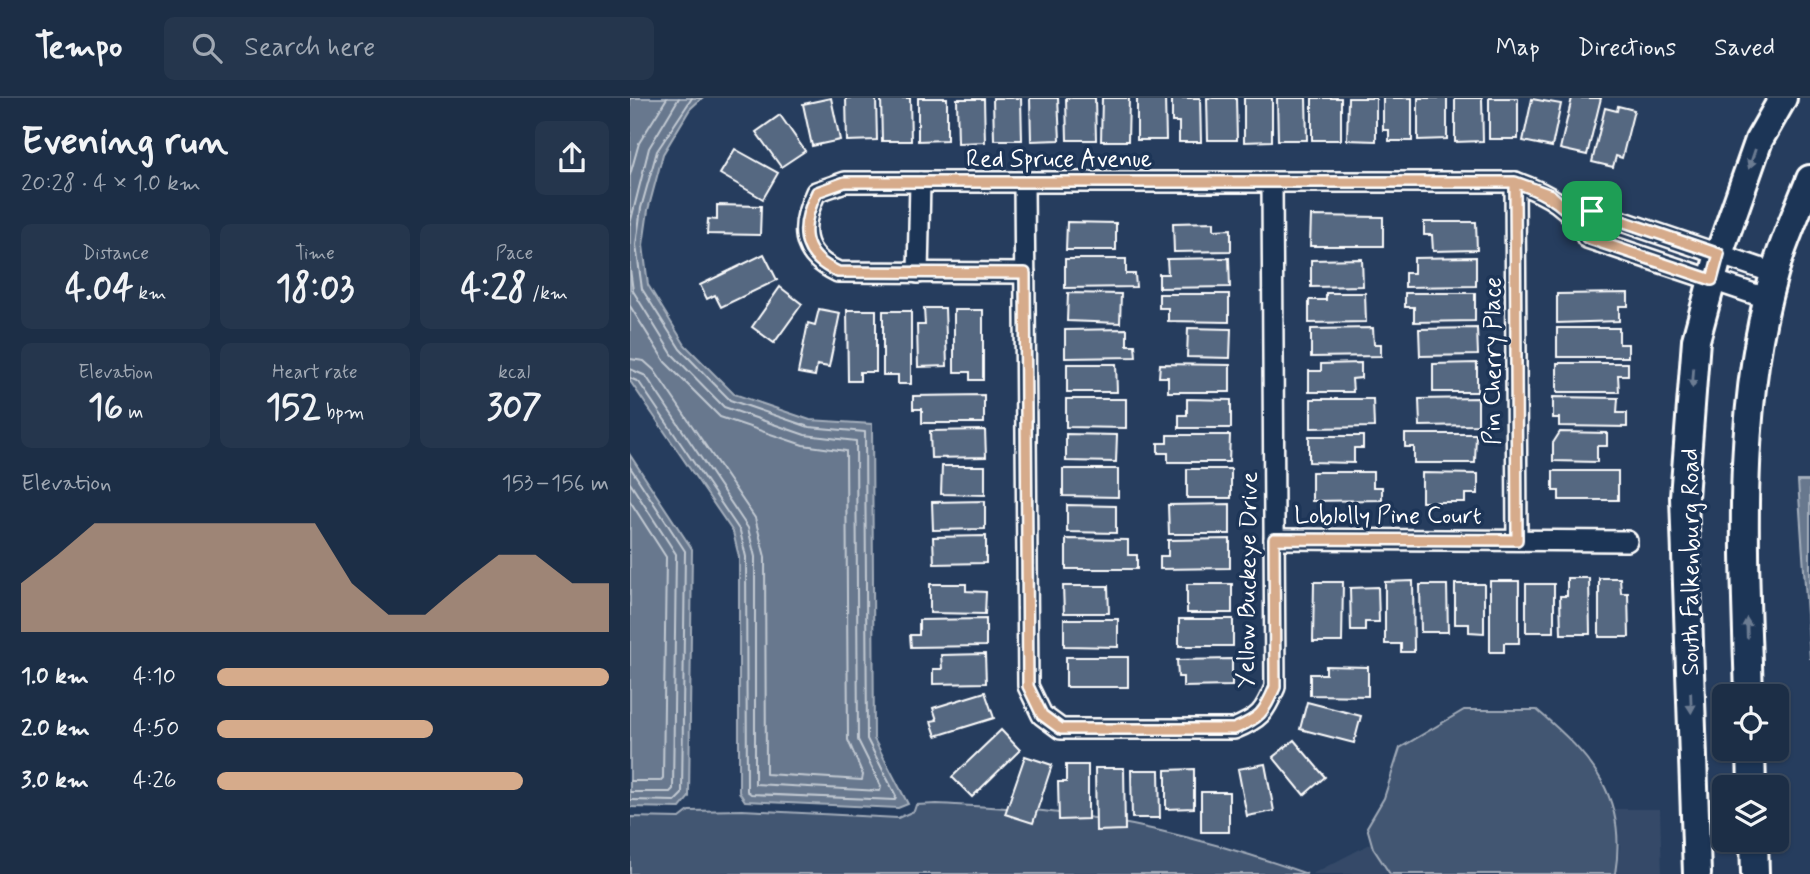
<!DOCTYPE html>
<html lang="en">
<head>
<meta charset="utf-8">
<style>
	body { margin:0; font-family:Mynerve,sans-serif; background:#25364d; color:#f1f3f6; height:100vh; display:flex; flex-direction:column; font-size:26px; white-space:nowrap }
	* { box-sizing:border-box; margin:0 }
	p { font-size:23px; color:#a0a8b3 }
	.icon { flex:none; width:38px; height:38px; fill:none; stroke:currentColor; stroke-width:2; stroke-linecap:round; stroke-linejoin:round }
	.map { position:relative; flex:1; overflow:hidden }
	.drawer { display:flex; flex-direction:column; background:#1c2e46; width:630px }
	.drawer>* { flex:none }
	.fabs { position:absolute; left:1082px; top:586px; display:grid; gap:14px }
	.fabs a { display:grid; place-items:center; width:77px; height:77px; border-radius:10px; background:#1c2e46; box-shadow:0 2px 5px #0004,0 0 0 2px #3a4a5f; font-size:35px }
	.pin { position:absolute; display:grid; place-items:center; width:60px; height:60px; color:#fff; margin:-30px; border-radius:14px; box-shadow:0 4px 10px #0006 }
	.round { display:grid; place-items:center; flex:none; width:74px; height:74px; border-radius:10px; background:#25364d }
	.overview { display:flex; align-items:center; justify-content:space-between; height:119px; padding:0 21px }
	h1 { font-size:38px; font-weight:700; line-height:52px }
	.stats { display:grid; grid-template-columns:repeat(3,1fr); gap:10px; height:119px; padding:7px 21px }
	.stats div { display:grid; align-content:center; border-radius:10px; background:#25364d; text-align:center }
	.stats b { font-size:35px; font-weight:700 }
	.stats small { font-size:19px; font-weight:400 }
	.stats p { font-size:19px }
	.chart { height:196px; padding:14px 21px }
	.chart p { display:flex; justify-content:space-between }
	.chart svg { width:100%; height:126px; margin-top:7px; fill:#d6ab8b; opacity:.7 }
	ul { padding:0 21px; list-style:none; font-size:23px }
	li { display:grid; grid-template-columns:112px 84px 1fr; align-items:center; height:52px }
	li i { height:18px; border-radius:9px; background:#d6ab8b }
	header { display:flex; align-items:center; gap:42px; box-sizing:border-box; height:98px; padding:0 35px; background:#1c2e46; border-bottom:2px solid #3a4a5f }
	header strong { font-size:33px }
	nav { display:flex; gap:38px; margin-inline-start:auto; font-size:24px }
	.search { width:490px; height:63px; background:#25364d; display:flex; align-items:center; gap:18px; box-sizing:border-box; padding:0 24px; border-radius:10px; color:#a0a8b3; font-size:26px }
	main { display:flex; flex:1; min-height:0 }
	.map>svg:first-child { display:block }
</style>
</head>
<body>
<header>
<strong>Tempo</strong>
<div class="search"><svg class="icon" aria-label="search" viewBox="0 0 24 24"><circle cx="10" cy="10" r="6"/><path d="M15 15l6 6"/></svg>Search here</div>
<nav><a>Map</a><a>Directions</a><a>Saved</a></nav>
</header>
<main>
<section class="drawer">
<div class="overview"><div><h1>Evening run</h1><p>20:28 · 4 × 1.0 km</p></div><a class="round"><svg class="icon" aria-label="share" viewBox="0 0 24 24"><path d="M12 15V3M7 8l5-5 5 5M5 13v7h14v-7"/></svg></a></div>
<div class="stats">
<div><p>Distance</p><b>4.04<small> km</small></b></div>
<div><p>Time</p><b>18:03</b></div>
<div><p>Pace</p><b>4:28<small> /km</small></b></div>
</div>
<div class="stats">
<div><p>Elevation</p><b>16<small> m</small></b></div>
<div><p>Heart rate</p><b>152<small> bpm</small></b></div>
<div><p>kcal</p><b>307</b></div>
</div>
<div class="chart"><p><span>Elevation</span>153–156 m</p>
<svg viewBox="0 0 160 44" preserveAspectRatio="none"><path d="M0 44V27L10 17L20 6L30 6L40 6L50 6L60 6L70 6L80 6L90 27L100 38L110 38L120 27L130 17L140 17L150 27L160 27V44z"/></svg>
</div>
<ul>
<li><b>1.0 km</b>4:10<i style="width:100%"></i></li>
<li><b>2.0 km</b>4:50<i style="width:55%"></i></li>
<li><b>3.0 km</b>4:26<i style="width:78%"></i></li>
</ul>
</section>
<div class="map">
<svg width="1180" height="776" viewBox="0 0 1180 776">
	<rect width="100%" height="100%" fill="#263d5e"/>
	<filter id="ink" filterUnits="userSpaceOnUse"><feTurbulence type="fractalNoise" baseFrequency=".0143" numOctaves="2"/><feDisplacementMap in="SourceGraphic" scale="14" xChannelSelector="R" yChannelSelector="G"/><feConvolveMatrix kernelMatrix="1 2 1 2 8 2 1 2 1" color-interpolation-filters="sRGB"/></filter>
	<g filter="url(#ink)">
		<!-- built -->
		<g fill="#344a68">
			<polygon points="983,711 1030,711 1032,776 985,776 990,748"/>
			<polygon points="742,745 760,776 682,776"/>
		</g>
		<!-- green -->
		<g fill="#425672" stroke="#a0aab8" stroke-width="2">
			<path d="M834 612H907C962 659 998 699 985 776H760L743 750 737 729 754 700 770 650Z"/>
			<path d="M307 706C342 708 378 709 413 713 503 723 593 746 677 776H0V719L50 720 59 713 112 712 268 720 284 713 286 707Z"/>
		</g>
		<!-- water -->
		<g fill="#67788e" stroke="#a4aebb" stroke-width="2">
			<polygon points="0,0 72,0 60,11 33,56 18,112 13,147 18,187 55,247 104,296 180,322 242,326 244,641 278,706 268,710 115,703 109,694 109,459 103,434 0,283"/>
			<polygon points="0,357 62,451 59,699 50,710 0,709"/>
			<polygon points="1168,383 1180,383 1180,561"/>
		</g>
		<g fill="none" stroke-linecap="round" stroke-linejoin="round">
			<!-- shore -->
			<g stroke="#c2c9d2" stroke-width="2">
				<polyline points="0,77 9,45 37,0"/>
				<polyline points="0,126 19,50 49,0"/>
				<polyline points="0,171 3,193 42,256 94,309 175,337 226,343 228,642 251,688 250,693 125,686 125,459 118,430 16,278 0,271"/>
				<polyline points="0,208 35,264 90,319 173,347 216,353 218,642 233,677 232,682 136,676 135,459 125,420 24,272 14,263 0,261"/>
				<polyline points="0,280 9,284 110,433 116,459 117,693 121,696 265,702 266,698 237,641 235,334 179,329 100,302 50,251 12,191 6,147 11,110 27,53 62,0"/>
				<polyline points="0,369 55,453 52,696 45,703 0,702"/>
				<polyline points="0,385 46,456 43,691 40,694 0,694"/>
				<polyline points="0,403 36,459 33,680 30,683 0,683"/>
			</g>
		</g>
		<!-- building -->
		<g fill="#556781" stroke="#fff" stroke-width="2">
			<polygon points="201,0 210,42 182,48 173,6"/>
			<polygon points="216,0 246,0 247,42 217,43"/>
			<polygon points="251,0 280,0 281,43 252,43"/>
			<polygon points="288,0 317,0 317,42 288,43"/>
			<polygon points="363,0 391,0 392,42 364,42"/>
			<polygon points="400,0 428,0 430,42 401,43"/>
			<polygon points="436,0 465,0 466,42 437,42"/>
			<polygon points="472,0 499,0 498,43 471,43"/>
			<polygon points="507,0 535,0 536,42 507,42"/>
			<polygon points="542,0 570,0 571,44 549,44 549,24 542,24"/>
			<polygon points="577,0 606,0 607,42 578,42"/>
			<polygon points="614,0 642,0 642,43 614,44"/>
			<polygon points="647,0 676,0 677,42 648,42"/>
			<rect x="682" y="0" width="29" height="42"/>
			<polygon points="718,0 746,0 746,43 717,42"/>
			<polygon points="753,0 782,0 782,43 759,43 759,32 753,32"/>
			<polygon points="788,0 817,0 817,41 788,42"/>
			<polygon points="825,0 852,0 853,43 825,44"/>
			<rect x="859" y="0" width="29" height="41"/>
			<polygon points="942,0 971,0 957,57 930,51"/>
			<polygon points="327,1 354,1 355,44 328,45"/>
			<polygon points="902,1 931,6 922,49 893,43"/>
			<polygon points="988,8 1004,12 992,60 986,58 983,69 962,64 975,10 987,13"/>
			<polygon points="150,17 175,53 151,69 126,34"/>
			<polygon points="105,51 148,75 133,101 90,76"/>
			<polygon points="87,107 131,108 130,137 77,136 78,121 87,122"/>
			<polygon points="681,118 753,119 753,148 680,148"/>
			<polygon points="437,124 486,125 486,152 436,152"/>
			<polygon points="584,124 584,132 601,131 601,153 544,154 543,125"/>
			<polygon points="794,124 846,124 847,152 803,153 802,137 794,137"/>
			<polygon points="134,156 147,182 91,209 85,197 77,201 70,187"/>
			<polygon points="846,159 846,188 775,189 775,175 784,175 784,160"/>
			<polygon points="599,160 600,189 529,190 529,176 538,176 537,161"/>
			<polygon points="435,161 496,161 496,176 505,176 506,189 435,190"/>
			<polygon points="732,161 733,188 681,189 681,162"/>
			<polygon points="150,189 172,206 144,245 122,229"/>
			<polygon points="438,195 491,196 490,225 437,223"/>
			<polygon points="696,195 735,195 736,224 679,225 679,202 696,202"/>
			<polygon points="775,195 845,195 845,223 784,224 784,209 775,209"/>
			<polygon points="998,195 998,208 989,208 989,223 927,225 927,196"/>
			<polygon points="529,196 599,196 599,224 538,223 538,210 529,210"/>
			<polygon points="294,210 315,210 317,268 288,269 287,227 295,227"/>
			<polygon points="189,211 210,215 199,269 187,267 185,278 168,275 178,225 185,227"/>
			<polygon points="217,212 246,212 246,274 230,274 230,283 218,283"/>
			<polygon points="324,212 353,212 353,282 340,282 340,274 324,274"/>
			<polygon points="253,213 281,213 281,286 268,286 268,277 253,277"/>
			<polygon points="558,230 601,231 600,260 557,259"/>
			<polygon points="743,230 744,246 751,246 751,258 681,259 681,231"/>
			<polygon points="847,230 848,257 790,258 789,231"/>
			<polygon points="927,230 989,230 989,246 998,246 998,259 927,259"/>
			<polygon points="497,231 497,247 505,247 506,259 435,260 435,232"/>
			<polygon points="731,265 731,280 722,281 723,294 679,294 679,273 691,273 691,266"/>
			<polygon points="847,265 847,294 803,294 803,266"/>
			<polygon points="927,265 998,265 998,277 988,277 989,294 927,294"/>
			<polygon points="437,266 486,266 487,294 437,294"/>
			<polygon points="530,266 600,267 600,294 538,294 538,279 529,279"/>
			<polygon points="354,297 354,325 292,325 292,311 283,311 283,298"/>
			<polygon points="923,299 988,300 987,315 997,315 997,329 929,328 929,320 923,320"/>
			<polygon points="848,300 848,327 790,328 789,301"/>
			<polygon points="436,301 496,301 496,330 436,329"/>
			<polygon points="557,301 601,302 601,330 549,330 549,317 557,317"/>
			<polygon points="681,301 743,301 744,329 681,330"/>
			<polygon points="355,332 356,359 301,360 300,333"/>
			<polygon points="930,334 977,335 977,348 967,348 967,364 923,363 923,345"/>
			<polygon points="436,336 487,337 486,364 436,363"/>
			<polygon points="775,336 846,336 845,365 784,365 784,349 775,349"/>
			<polygon points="537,337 600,337 599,364 538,364 538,355 528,355 528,345 537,345"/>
			<polygon points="679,338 733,338 733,350 724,350 724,365 679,364"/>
			<polygon points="312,368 355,368 355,397 311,396"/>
			<polygon points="433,371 488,371 488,399 433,398"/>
			<rect x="557" y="371" width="44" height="29"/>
			<polygon points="923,373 988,373 988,402 929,402 929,393 923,393"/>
			<polygon points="682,374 743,374 743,389 752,389 752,402 682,403"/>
			<polygon points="792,375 848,376 848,396 835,396 835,404 792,404"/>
			<polygon points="355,403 355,431 303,432 302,404"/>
			<polygon points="600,406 600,436 539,436 538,407"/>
			<polygon points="437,407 486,408 486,435 437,434"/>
			<polygon points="356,438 356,465 304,466 303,439"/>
			<polygon points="436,441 498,442 498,457 507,457 507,471 436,471"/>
			<polygon points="600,441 600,470 530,471 530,458 538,458 538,442"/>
			<polygon points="937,480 959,480 960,536 931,536 930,498 937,498"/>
			<polygon points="969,480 990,480 991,495 998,495 999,539 969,539"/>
			<polygon points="783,483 784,554 771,554 771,546 755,546 755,484"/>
			<polygon points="860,483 889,483 889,545 874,545 874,554 860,554"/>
			<polygon points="684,484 713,484 712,544 683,544"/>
			<polygon points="300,486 336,486 336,493 356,494 355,516 300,515"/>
			<rect x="557" y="486" width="45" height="29"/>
			<polygon points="825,486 854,486 854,535 839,534 839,526 825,526"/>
			<rect x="896" y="486" width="28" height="48"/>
			<polygon points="790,487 817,487 818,534 791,534"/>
			<polygon points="433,488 478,488 479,515 434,515"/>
			<polygon points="748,489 749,524 735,524 735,533 721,533 720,490"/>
			<polygon points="356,521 356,548 281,549 280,537 289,537 289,522"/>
			<polygon points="434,521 488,521 488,549 434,548"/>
			<rect x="549" y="521" width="54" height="27"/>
			<polygon points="355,556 356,585 303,586 303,571 312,571 311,557"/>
			<rect x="436" y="559" width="62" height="30"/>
			<polygon points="602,561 602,588 553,589 553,579 548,579 547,562"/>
			<polygon points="696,568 738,569 738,598 680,597 680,576 696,576"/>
			<polygon points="355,594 364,620 306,638 301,623 307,622 303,610"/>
			<polygon points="677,604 731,618 724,645 670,631"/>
			<polygon points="371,632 390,652 342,699 322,679"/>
			<polygon points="664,642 695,679 674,697 643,659"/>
			<polygon points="395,658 422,667 403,725 375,716"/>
			<polygon points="635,666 644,713 617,718 608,671"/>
			<polygon points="436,667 458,667 458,721 429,722 428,684 436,684"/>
			<polygon points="465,670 494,670 495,732 466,733"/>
			<polygon points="564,671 564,710 536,711 536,672"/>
			<polygon points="501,672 529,672 530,720 502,720"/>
			<rect x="571" y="694" width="28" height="40"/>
		</g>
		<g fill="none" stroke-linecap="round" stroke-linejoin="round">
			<defs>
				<g id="street">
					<path d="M394 84 398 588 412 617 431 631H604C630 620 634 615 645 589L642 85"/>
					<polyline points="885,84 887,442"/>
					<polyline points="948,122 962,113 1144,175"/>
					<polyline points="288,175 290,84"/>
					<path d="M395 175 208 174C169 156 170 128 186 94L215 84H885C918 96 941 108 957 140L1139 201"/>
					<polyline points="644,441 997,443"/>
				</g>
				<g id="secondary">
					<path d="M1119 598C1115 458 1105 313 1144 176 1153 144 1168 112 1180 81"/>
					<polyline points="1121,651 1122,690"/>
					<polyline points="1124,742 1125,776"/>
					<polyline points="1067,776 1054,399 1066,242 1089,156 1129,42 1153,0"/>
				</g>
			</defs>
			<!-- street casing -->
			<use href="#street" stroke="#fff" stroke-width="24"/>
			<!-- secondary casing -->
			<use href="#secondary" stroke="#fff" stroke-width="32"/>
			<!-- street -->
			<use href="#street" stroke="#1d3557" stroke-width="19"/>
			<!-- secondary -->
			<use href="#secondary" stroke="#1d3557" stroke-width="26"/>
		</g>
		<!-- one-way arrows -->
		<defs><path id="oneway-solid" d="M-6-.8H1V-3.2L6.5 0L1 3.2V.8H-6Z" transform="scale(1.75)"/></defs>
		<g fill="#6c7c92">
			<use href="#oneway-solid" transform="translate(1122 61) rotate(109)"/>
			<use href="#oneway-solid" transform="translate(1063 280) rotate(94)"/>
			<use href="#oneway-solid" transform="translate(1117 530) rotate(-92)"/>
			<use href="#oneway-solid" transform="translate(1061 605) rotate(88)"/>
		</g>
	</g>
	<g fill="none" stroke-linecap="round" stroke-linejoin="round" filter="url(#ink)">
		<defs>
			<path id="route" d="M962 113 948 122 921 97 885 84H215L187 94C170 128 169 157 208 174L395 175 398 588 412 617 431 631H604C630 620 634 615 645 589L644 441 887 442 885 84C917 96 941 108 957 140L1082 182 1089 156 962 113"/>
		</defs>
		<!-- route casing -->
		<use href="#route" stroke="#fff" stroke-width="14"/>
		<!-- route -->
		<use href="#route" stroke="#d6ab8b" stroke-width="9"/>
	</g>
	<g text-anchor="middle" stroke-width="7" stroke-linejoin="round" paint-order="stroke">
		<!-- street labels -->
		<g font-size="24" fill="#fff" stroke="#1d3557">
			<text x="429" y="68">Red Spruce Avenue</text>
			<text transform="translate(862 263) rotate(-90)" y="8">Pin Cherry Place</text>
			<text x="758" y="425">Loblolly Pine Court</text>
			<text transform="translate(1060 464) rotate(-90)" y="8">South Falkenburg Road</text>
			<text transform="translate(617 482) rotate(-89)" y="8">Yellow Buckeye Drive</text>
		</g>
	</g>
</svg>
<div class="fabs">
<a><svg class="icon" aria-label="locate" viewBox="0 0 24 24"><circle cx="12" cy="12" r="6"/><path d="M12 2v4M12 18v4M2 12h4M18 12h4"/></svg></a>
<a><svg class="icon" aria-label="layers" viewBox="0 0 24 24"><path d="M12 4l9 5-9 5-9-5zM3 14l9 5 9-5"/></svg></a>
</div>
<div class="pin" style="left:962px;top:113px;background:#1e9e55"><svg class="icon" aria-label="arrive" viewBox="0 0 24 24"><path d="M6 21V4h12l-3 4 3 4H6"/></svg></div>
</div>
</main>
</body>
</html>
